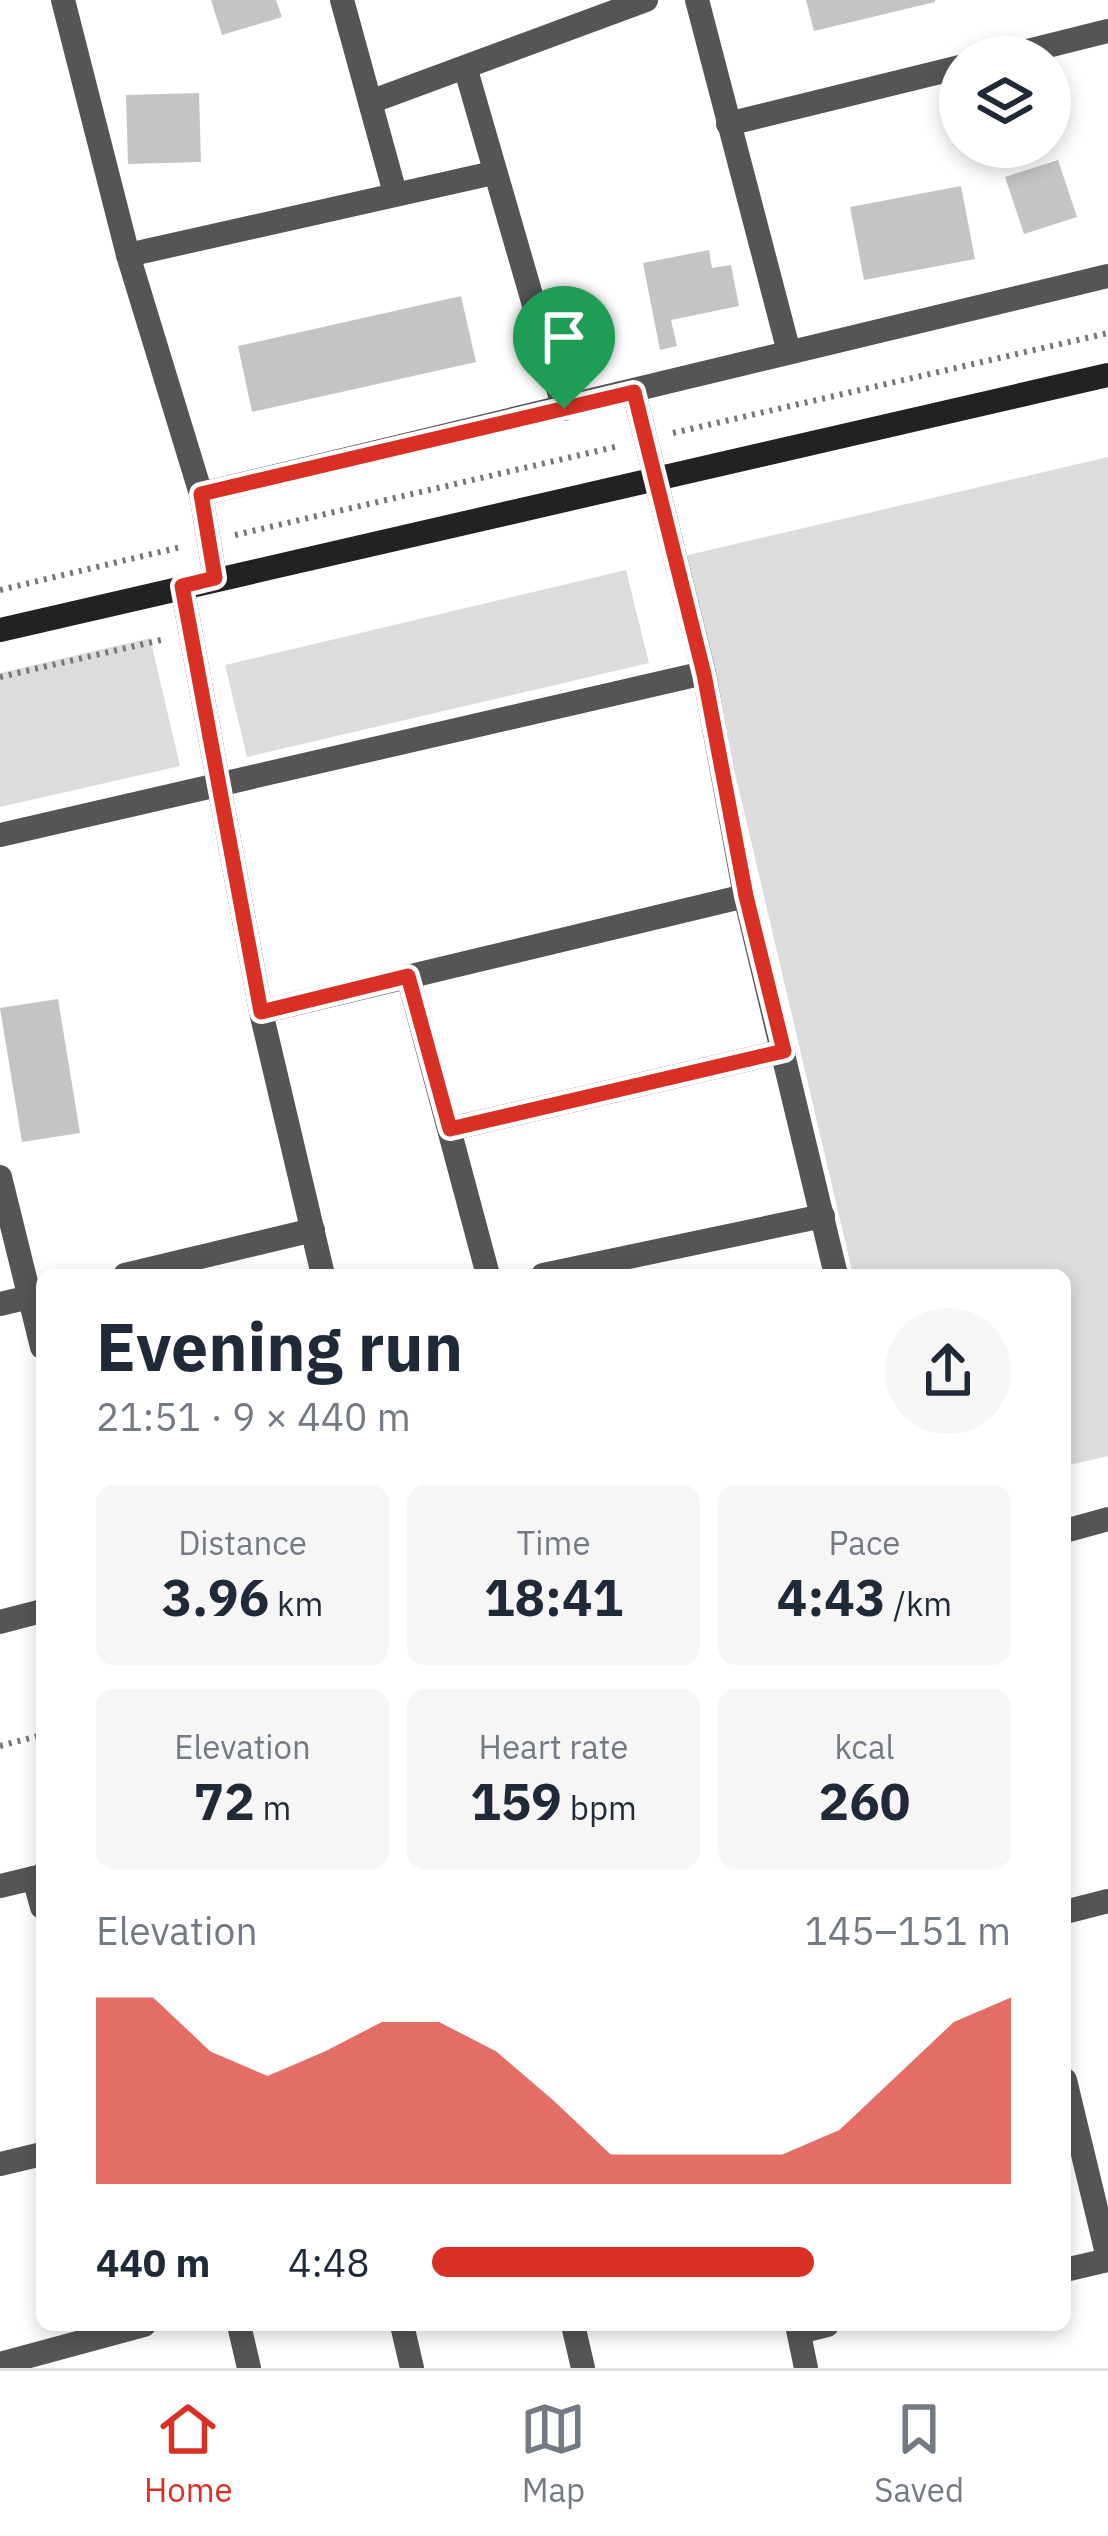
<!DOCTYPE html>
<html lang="en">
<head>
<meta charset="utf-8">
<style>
	body { margin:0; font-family:"IBM Plex Sans",sans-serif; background:#f6f6f7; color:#1f2937; height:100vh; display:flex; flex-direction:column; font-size:45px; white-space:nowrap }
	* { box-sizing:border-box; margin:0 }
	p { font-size:39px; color:#747a83 }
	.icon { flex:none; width:66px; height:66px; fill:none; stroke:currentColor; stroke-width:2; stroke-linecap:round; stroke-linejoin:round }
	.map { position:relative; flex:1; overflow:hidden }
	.details { position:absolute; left:36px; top:1269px; width:1035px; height:1062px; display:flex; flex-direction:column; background:#fff; border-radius:18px; box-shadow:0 6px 18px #0003 }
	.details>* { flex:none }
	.controls { position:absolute; left:939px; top:36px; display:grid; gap:24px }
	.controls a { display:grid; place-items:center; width:132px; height:132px; border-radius:50%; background:#fff; box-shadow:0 6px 18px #0003; font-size:60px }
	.pin { position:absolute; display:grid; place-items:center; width:102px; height:102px; color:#fff; margin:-123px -51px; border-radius:50% 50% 50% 0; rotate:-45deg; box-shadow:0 0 12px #0007 }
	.pin .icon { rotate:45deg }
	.round { display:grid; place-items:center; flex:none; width:126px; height:126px; border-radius:63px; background:#f6f6f7 }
	.headline { display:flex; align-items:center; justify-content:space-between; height:204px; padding:0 60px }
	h1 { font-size:66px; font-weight:700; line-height:90px }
	.stats { display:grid; grid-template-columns:repeat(3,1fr); gap:18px; height:204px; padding:12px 60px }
	.stats div { display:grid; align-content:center; border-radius:18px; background:#f6f6f7; text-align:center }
	.stats b { font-size:51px; font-weight:700 }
	.stats small { font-size:33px; font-weight:400 }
	.stats p { font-size:33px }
	.chart { height:336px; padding:24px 60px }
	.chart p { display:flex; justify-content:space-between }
	.chart svg { width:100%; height:216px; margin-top:12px; fill:#d93025; opacity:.7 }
	ul { padding:0 60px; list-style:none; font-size:39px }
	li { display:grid; grid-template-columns:192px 144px 1fr; align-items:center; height:90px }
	li i { height:30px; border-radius:15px; background:#d93025 }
	.dock { display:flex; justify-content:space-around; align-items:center; height:168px; border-top:3px solid #e0e1e3; background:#fff; font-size:33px; color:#747a83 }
	.dock a { display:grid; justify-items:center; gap:6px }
	.dock .on { color:#d93025 }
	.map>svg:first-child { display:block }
</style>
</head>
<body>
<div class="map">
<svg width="1108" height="2368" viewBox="0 0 1108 2368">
	<rect width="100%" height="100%" fill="#fff"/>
	<!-- green -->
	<g fill="#dcdcdc">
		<polygon points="1108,457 1108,1456 1065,1466 1065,1275 853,1275 684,556"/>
		<polygon points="626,570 649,663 247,757 225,665"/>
		<polygon points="150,638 180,766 0,807 0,673"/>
	</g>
	<!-- building -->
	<g fill="#c4c4c4">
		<polygon points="211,0 276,0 282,17 222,35"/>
		<polygon points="806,0 935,0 935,2 814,31"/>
		<polygon points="199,93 201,162 128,164 126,95"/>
		<polygon points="1058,160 1077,217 1024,234 1005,177"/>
		<polygon points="961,186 975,259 864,280 850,207"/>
		<polygon points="709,250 712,268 731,265 739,306 671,320 677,346 660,350 643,263"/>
		<polygon points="461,296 476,362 252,412 238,346"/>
		<polygon points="58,999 80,1133 22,1142 0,1008"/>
	</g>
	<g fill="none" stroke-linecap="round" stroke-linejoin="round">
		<!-- path -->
		<g stroke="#777" stroke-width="6" stroke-dasharray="3 6" stroke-linecap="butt">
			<polyline points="673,433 1108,333"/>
			<polyline points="235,535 619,446"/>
			<polyline points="0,590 181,547"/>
			<polyline points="0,677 161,640 163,644"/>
			<polyline points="0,1746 42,1735"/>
		</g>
		<!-- minor -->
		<g stroke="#555" stroke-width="24">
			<polyline points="63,0 128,255 201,494 215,578"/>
			<polyline points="342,0 395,193"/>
			<polyline points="697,0 789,352"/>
			<polyline points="1003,57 1108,31"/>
			<polyline points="466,70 564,409"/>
			<polyline points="370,102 646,0"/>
			<polyline points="728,124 960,67"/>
			<polyline points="128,255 493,173"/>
			<polyline points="634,392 704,673 745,896 836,1275"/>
			<polyline points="201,494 1108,276"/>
			<polyline points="182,586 261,1012 323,1275"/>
			<polyline points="0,835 704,673"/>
			<polyline points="408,976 488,1275"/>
			<polyline points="261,1012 745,896"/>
			<polyline points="450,1129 784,1051"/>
			<polyline points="0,1177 42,1347"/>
			<polyline points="125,1275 313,1230"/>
			<polyline points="543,1275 823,1216"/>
			<polyline points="0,1304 42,1294"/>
			<polyline points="1065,1531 1108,1519"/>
			<polyline points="0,1622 42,1611"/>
			<polyline points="34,1878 42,1907"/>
			<polyline points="0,1886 42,1876"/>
			<polyline points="1065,1912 1108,1901"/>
			<polyline points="1065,2080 1108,2258"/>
			<polyline points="0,2164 42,2154"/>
			<polyline points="1065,2270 1108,2260"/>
			<polyline points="239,2325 249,2368"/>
			<polyline points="402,2325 412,2368"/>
			<polyline points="573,2325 583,2368"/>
			<polyline points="797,2325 806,2368"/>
			<polyline points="799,2332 827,2325"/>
			<polyline points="0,2364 144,2325"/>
		</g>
		<!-- secondary -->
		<polyline stroke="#222" stroke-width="24" points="0,630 1108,375"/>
	</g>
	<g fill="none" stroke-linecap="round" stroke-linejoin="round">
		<defs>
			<polygon id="route" points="634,392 704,674 746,896 784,1051 450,1129 408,976 261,1012 182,586 215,578 201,494"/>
		</defs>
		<!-- route casing -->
		<use href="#route" stroke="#fff" stroke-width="24"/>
		<!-- route -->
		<use href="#route" stroke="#d93025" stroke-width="15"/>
	</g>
</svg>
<div class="controls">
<a><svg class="icon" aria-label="layers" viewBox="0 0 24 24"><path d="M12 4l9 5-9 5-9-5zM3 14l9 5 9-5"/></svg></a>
</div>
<div class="pin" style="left:564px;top:409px;background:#1e9e55"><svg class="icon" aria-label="arrive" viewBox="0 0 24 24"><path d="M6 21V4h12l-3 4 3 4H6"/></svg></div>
<section class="details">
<div class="headline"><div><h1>Evening run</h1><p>21:51 · 9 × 440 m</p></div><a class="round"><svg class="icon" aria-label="share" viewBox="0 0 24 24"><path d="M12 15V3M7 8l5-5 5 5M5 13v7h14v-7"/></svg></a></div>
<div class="stats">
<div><p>Distance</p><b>3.96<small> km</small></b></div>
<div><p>Time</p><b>18:41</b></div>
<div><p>Pace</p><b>4:43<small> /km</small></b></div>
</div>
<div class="stats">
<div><p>Elevation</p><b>72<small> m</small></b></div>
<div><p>Heart rate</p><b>159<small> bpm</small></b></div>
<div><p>kcal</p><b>260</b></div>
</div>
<div class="chart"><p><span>Elevation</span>145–151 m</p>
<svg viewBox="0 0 160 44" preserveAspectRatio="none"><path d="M0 44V6L10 6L20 17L30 22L40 17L50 11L60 11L70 17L80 27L90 38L100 38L110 38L120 38L130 33L140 22L150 11L160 6V44z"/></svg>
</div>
<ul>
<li><b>440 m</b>4:48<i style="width:66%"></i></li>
</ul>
</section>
</div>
<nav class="dock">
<a class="on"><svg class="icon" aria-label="home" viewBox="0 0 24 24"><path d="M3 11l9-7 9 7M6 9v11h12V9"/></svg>Home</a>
<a><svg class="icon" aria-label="map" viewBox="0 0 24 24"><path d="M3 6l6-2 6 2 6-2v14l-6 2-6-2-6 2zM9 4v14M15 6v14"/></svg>Map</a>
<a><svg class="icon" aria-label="saved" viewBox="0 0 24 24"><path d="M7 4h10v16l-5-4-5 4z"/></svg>Saved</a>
</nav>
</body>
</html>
